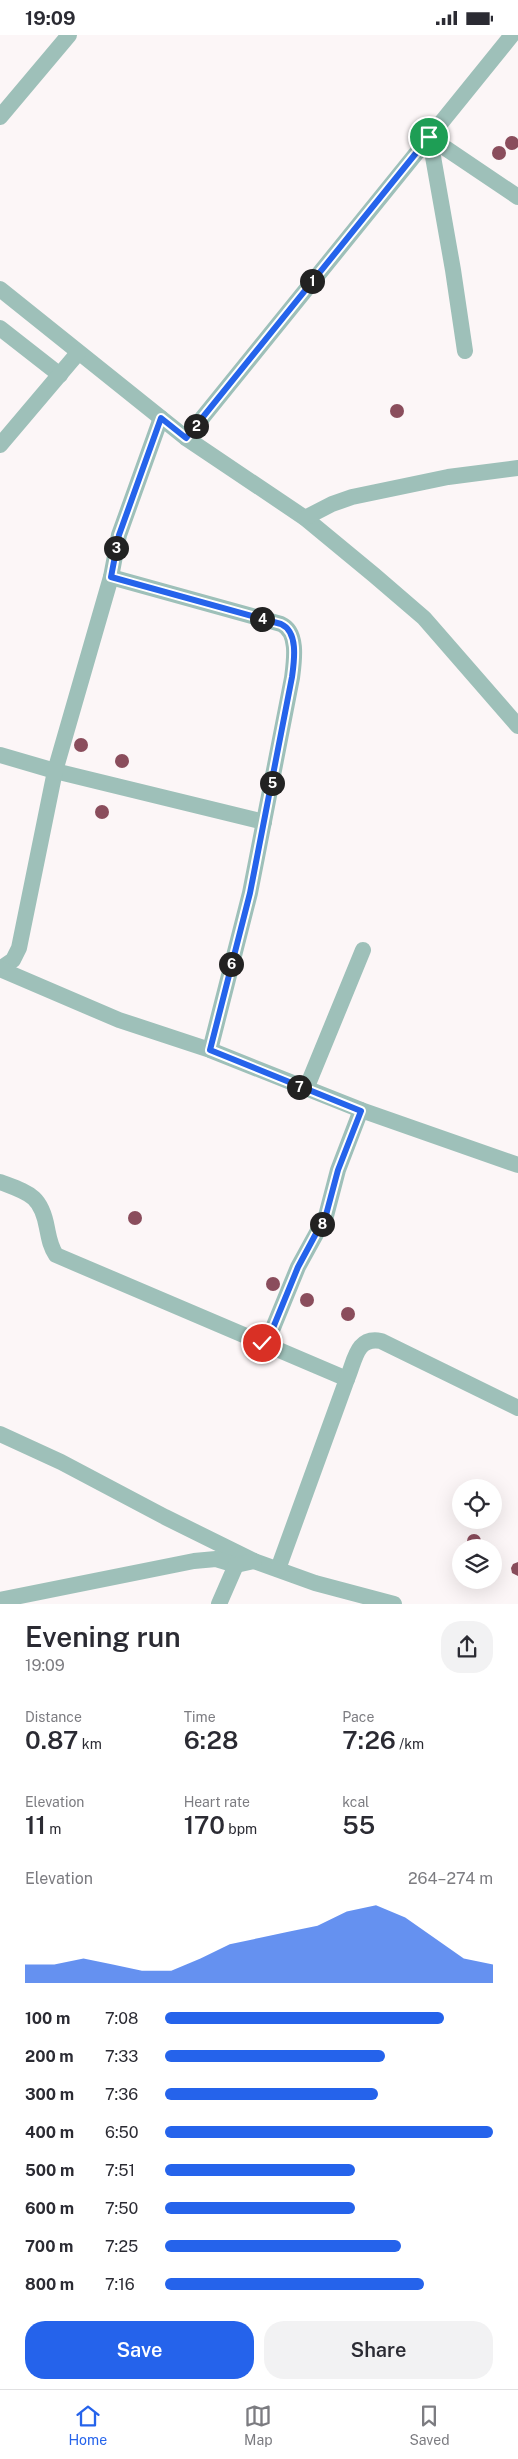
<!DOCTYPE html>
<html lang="en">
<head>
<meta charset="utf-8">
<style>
	body { margin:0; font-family:"Public Sans",sans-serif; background:#f2f2f3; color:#2b2b33; height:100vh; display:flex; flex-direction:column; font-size:19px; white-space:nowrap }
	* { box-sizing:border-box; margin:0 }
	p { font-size:16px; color:#7c7c81 }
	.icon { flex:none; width:28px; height:28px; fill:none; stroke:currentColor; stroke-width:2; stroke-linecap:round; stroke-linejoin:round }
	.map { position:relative; height:1569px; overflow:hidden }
	.side { display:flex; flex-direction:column; background:#fff; flex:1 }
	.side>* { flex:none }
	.fabs { position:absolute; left:452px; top:1444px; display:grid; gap:10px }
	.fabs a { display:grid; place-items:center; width:50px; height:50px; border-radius:50%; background:#fff; box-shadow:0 5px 20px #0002; font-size:25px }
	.pin { position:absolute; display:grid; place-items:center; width:42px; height:42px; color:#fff; margin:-21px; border:2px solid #fff; border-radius:50%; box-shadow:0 1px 5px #0007 }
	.km { position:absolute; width:25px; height:25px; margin:-12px; border-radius:50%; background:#222; color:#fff; font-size:14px; line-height:25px; text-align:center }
	.round { display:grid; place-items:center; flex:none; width:52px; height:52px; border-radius:20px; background:#f2f2f3 }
	.head { display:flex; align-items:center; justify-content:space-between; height:85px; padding:0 25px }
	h1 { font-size:28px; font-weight:600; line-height:38px }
	.metrics { display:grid; grid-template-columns:repeat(3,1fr); gap:8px; height:85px; padding:5px 25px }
	.metrics div { display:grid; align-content:center }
	.metrics b { font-size:25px; font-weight:600 }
	.metrics small { font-size:14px; font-weight:400 }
	.metrics p { font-size:14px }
	.chart { height:140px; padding:10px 25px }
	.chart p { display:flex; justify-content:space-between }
	.chart svg { width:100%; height:90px; margin-top:5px; fill:#2563eb; opacity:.7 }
	.button { display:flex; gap:10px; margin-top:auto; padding:10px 25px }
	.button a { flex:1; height:58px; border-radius:20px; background:#2563eb; color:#fff; font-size:20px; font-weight:600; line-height:58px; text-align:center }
	.button a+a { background:#f2f2f3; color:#2b2b33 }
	ul { padding:0 25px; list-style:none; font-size:16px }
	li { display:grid; grid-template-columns:80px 60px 1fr; align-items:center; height:38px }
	li i { height:12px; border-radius:6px; background:#2563eb }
	.status { display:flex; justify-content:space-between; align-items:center; height:35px; padding:0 25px; background:#fff; direction:ltr }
	.status svg { height:14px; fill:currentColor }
	.menu { display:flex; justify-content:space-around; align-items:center; height:70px; border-top:1px solid #e1e1e2; background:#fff; font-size:14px; color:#7c7c81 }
	.menu a { display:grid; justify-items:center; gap:2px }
	.menu .selected { color:#2563eb }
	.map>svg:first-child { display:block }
</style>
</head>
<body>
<div class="status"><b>19:09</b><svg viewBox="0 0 49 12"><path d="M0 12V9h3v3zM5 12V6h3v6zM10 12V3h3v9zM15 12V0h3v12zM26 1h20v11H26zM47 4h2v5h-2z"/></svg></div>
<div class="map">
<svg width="518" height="1569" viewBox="0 0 518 1569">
	<rect width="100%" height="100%" fill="#fcf6f7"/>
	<!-- building -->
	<g fill="#8a4d5c">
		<circle cx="512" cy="108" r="7"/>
		<circle cx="499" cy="118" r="7"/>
		<circle cx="397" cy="376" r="7"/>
		<circle cx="81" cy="710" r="7"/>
		<circle cx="122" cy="726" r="7"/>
		<circle cx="102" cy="777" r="7"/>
		<circle cx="135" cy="1183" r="7"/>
		<circle cx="273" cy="1249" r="7"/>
		<circle cx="307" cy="1265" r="7"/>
		<circle cx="348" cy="1279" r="7"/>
		<circle cx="474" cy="1506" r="7"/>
		<polygon points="518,1527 518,1541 512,1538 511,1533 513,1529"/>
	</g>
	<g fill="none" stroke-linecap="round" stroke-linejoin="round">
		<!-- minor -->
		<g stroke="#9ec0b9" stroke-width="16">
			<polyline points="0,82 69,0"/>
			<polyline points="429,102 518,162"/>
			<polyline points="436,108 432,116 453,235 465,316"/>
			<polyline points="0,254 186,403 305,483 374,540 424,583 518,691"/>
			<polyline points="0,293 60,340"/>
			<polyline points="186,403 512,0"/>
			<polyline points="0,410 78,318"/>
			<polyline points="305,483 332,469 352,462 448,442 518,433"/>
			<path d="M111 542 281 589C299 597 294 627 292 643L250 858 210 1015"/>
			<polyline points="0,720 55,736 264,787"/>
			<polyline points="0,934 13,925 19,913 55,736 111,542 119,500 161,383"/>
			<polyline points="0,934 119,985 210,1015 361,1075 518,1130"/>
			<polyline points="306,1054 363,915"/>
			<path d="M0 1147C29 1158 41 1160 47 1193 49 1203 50 1211 56 1220L347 1344"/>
			<polyline points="266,1310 298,1232 326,1181 338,1135 361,1075"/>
			<polyline points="0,1399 61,1427 165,1482 254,1526 315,1548 394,1569"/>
			<path d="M278 1534 347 1344C355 1326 356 1301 381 1306L518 1373"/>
			<polyline points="0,1565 194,1526 216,1524 236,1530 254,1526"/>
			<polyline points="219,1569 236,1530"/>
		</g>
	</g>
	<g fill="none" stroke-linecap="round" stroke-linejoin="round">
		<defs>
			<path id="route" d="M262 1308 266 1310 298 1232 326 1180 338 1135 361 1076 210 1015 250 858 292 642C294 627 299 597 281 589L111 542 119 500 161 383 186 403 429 102"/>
		</defs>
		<!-- route casing -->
		<use href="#route" stroke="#fff" stroke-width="10"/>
		<!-- route -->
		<use href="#route" stroke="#2563eb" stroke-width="6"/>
	</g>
</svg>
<div class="fabs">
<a><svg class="icon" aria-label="locate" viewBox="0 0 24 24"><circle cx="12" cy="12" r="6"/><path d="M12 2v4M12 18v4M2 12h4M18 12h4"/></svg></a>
<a><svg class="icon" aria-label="layers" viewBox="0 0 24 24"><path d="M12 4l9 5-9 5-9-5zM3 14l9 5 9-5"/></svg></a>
</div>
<div class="pin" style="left:429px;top:102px;background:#1e9e55"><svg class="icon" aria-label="arrive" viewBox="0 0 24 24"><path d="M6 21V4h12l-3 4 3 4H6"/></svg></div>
<div class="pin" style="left:262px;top:1308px;background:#d93025"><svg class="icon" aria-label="check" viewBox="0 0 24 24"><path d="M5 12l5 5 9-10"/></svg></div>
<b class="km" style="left:312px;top:246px">1</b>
<b class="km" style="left:196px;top:391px">2</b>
<b class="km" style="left:116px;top:513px">3</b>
<b class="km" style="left:262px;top:584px">4</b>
<b class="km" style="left:272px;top:748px">5</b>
<b class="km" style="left:231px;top:929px">6</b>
<b class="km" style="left:299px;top:1052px">7</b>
<b class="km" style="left:322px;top:1189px">8</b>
</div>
<section class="side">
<div class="head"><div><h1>Evening run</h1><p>19:09</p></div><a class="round"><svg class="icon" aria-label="share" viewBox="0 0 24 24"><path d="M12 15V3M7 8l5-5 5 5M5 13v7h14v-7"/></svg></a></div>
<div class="metrics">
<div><p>Distance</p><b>0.87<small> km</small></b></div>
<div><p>Time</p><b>6:28</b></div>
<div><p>Pace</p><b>7:26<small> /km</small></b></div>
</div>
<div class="metrics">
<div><p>Elevation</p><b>11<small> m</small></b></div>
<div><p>Heart rate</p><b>170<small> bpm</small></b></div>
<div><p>kcal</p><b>55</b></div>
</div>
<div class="chart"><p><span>Elevation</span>264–274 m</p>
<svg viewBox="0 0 160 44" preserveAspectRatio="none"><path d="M0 44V35L10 35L20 32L30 35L40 38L50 38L60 32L70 25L80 22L90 19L100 16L110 9L120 6L130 12L140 22L150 32L160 35V44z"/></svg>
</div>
<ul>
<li><b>100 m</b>7:08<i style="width:85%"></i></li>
<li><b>200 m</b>7:33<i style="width:67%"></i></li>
<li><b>300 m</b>7:36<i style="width:65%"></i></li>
<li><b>400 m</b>6:50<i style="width:100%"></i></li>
<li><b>500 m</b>7:51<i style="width:58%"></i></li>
<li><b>600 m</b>7:50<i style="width:58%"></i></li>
<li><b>700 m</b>7:25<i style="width:72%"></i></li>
<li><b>800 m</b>7:16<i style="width:79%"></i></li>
</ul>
<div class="button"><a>Save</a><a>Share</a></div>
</section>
<nav class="menu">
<a class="selected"><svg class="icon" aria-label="home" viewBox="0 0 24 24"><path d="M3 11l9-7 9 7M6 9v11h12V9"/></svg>Home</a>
<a><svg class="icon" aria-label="map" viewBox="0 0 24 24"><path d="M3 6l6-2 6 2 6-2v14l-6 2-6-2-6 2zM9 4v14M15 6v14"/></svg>Map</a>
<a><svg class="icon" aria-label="saved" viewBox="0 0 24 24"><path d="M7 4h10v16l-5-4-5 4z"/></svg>Saved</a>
</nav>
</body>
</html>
